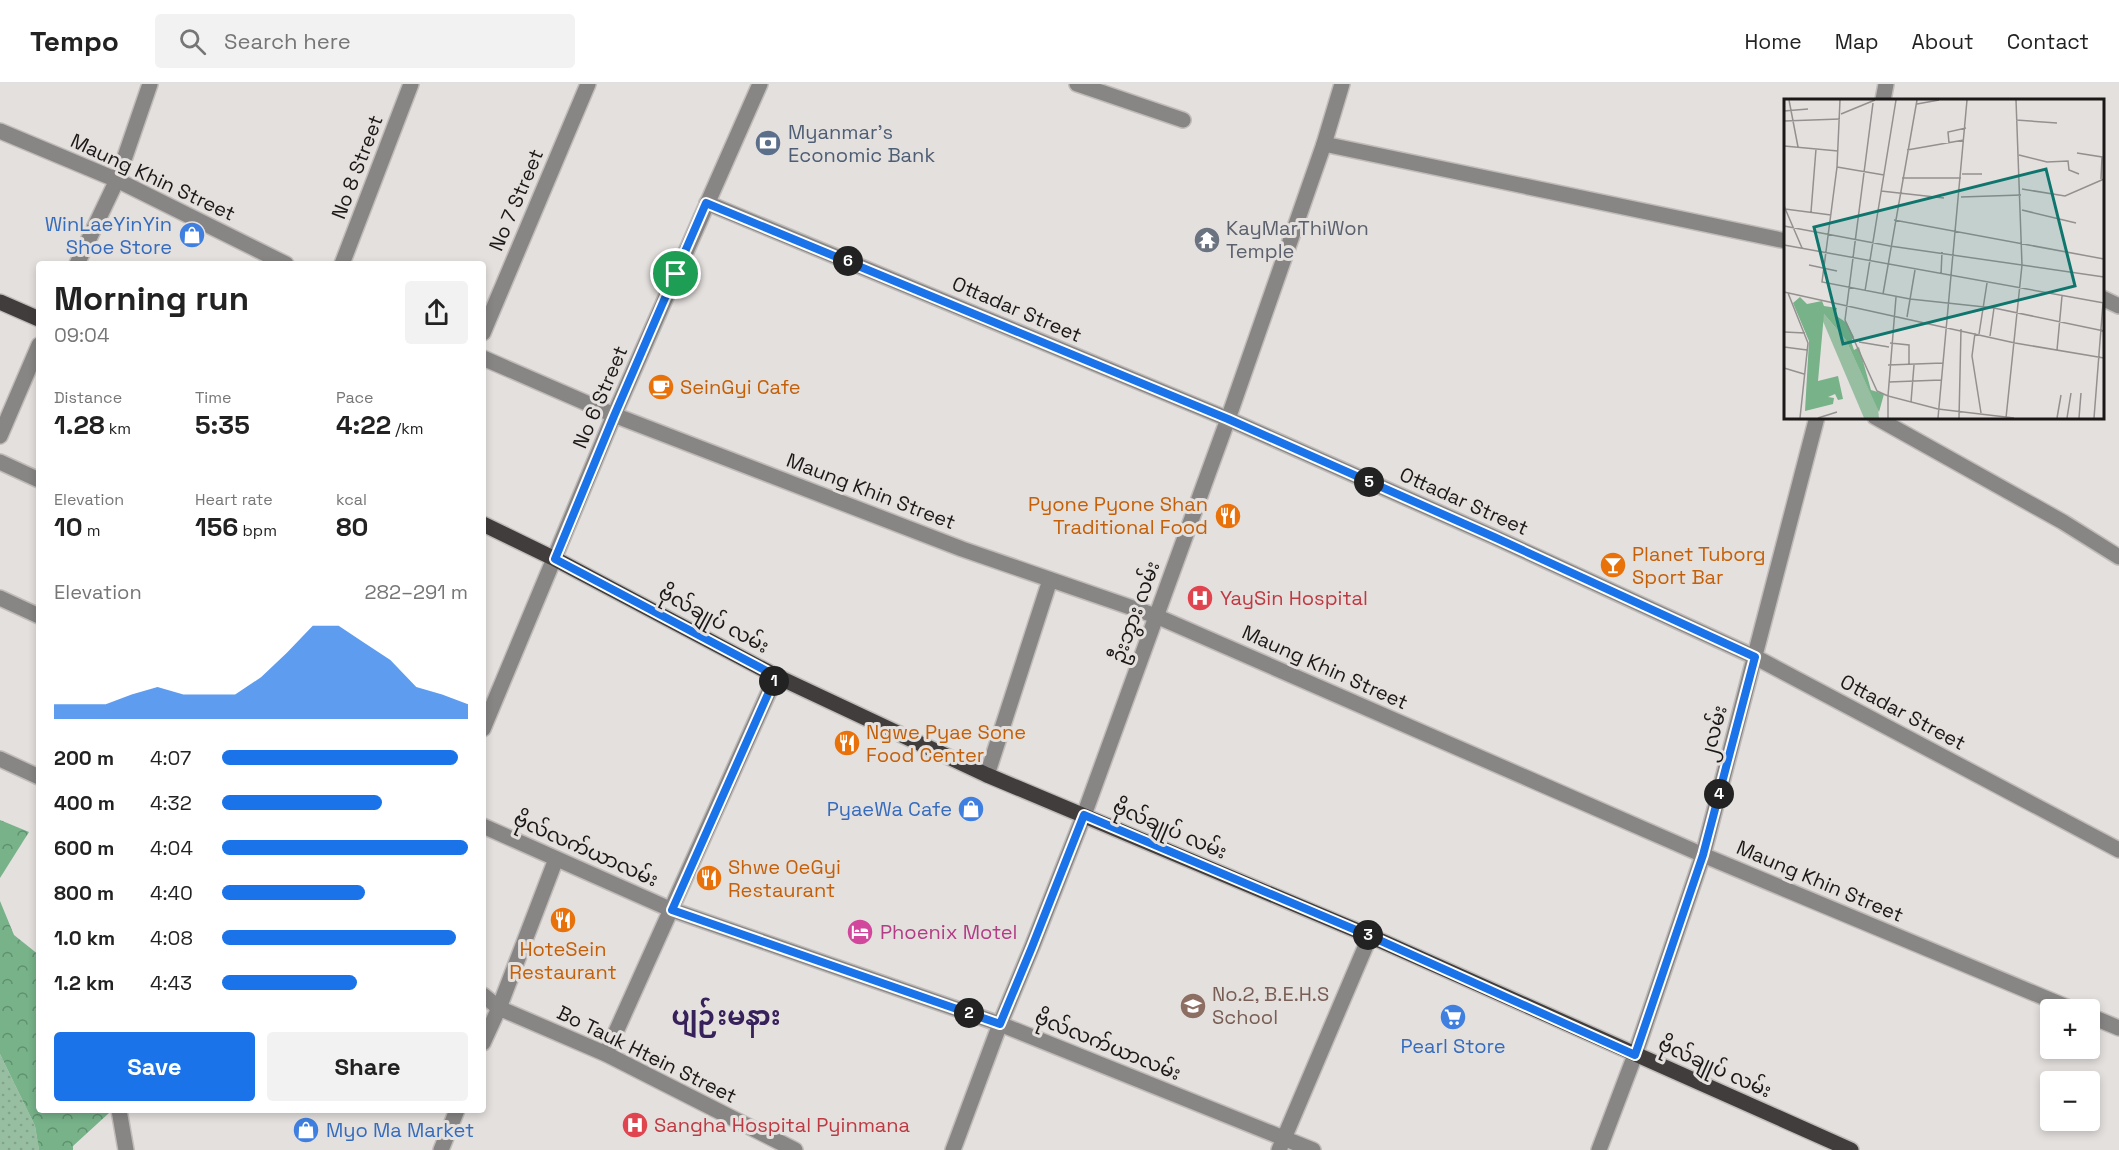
<!DOCTYPE html>
<html lang="en">
<head>
<meta charset="utf-8">
<style>
	body { margin:0; font-family:"Space Grotesk","Noto Sans Myanmar",sans-serif; background:#f2f2f2; color:#222; height:100vh; display:flex; flex-direction:column; font-size:22px; white-space:nowrap }
	* { box-sizing:border-box; margin:0 }
	p { font-size:20px; color:#767676 }
	.icon { flex:none; width:33px; height:33px; fill:none; stroke:currentColor; stroke-width:2; stroke-linecap:round; stroke-linejoin:round }
	.map { position:relative; flex:1; overflow:hidden }
	.details { position:absolute; left:36px; top:177px; width:450px; height:852px; display:flex; flex-direction:column; background:#fff; border-radius:6px; box-shadow:0 3px 9px #0003 }
	.details>* { flex:none }
	.buttons { position:absolute; left:2040px; top:915px; display:grid; gap:12px }
	.buttons a { display:grid; place-items:center; width:60px; height:60px; border-radius:6px; background:#fff; box-shadow:0 3px 9px #0003; font-size:30px }
	.pin { position:absolute; display:grid; place-items:center; width:51px; height:51px; color:#fff; margin:-26px; border:3px solid #fff; border-radius:50%; box-shadow:0 2px 6px #0007 }
	.km { position:absolute; width:30px; height:30px; margin:-15px; border-radius:50%; background:#222; color:#fff; font-size:16px; line-height:30px; text-align:center }
	.round { display:grid; place-items:center; flex:none; width:63px; height:63px; border-radius:6px; background:#f2f2f2 }
	.overview { display:flex; align-items:center; justify-content:space-between; height:102px; padding:0 18px }
	h1 { font-size:33px; font-weight:800; line-height:45px }
	.metrics { display:grid; grid-template-columns:repeat(3,1fr); gap:9px; height:102px; padding:6px 18px }
	.metrics div { display:grid; align-content:center }
	.metrics b { font-size:26px; font-weight:800 }
	.metrics small { font-size:16px; font-weight:400 }
	.metrics p { font-size:16px }
	.chart { height:168px; padding:12px 18px }
	.chart p { display:flex; justify-content:space-between }
	.chart svg { width:100%; height:108px; margin-top:6px; fill:#1a73e8; opacity:.7 }
	.primary-button { display:flex; gap:12px; margin-top:auto; padding:12px 18px }
	.primary-button a { flex:1; height:69px; border-radius:6px; background:#1a73e8; color:#fff; font-size:24px; font-weight:800; line-height:69px; text-align:center }
	.primary-button a+a { background:#f2f2f2; color:#222 }
	ul { padding:0 18px; list-style:none; font-size:20px }
	li { display:grid; grid-template-columns:96px 72px 1fr; align-items:center; height:45px }
	li i { height:15px; border-radius:8px; background:#1a73e8 }
	header { display:flex; align-items:center; gap:36px; box-sizing:border-box; height:84px; padding:0 30px; background:#fff; border-bottom:2px solid #e0e0e0 }
	header strong { font-size:28px }
	nav { display:flex; gap:33px; margin-inline-start:auto; font-size:21px }
	.search { width:420px; height:54px; background:#f2f2f2; display:flex; align-items:center; gap:15px; box-sizing:border-box; padding:0 21px; border-radius:6px; color:#767676; font-size:22px }
	.map>svg:first-child { display:block }
</style>
</head>
<body>
<header>
<strong>Tempo</strong>
<div class="search"><svg class="icon" aria-label="search" viewBox="0 0 24 24"><circle cx="10" cy="10" r="6"/><path d="M15 15l6 6"/></svg>Search here</div>
<nav><a>Home</a><a>Map</a><a>About</a><a>Contact</a></nav>
</header>
<div class="map">
<svg width="2119" height="1066" viewBox="0 0 2119 1066">
	<defs>
		<pattern id="grass-dots" width="8" height="8" patternUnits="userSpaceOnUse" patternTransform="scale(1.5)"><rect width="8" height="8" fill="#98bea2"/><path d="M2 2h.1M6 6h.1" fill="none" stroke="#82a38b" stroke-width="1.8" stroke-linecap="round"/></pattern>
		<pattern id="forest-crowns" width="20" height="18" patternUnits="userSpaceOnUse" patternTransform="scale(1.5)"><rect width="20" height="18" fill="#77b289"/><path d="M2 6a3 3 0 1 1 6 0M12 15a3 3 0 1 1 6 0" fill="none" stroke="#61906f"/></pattern>
	</defs>
	<rect width="100%" height="100%" fill="#e4e0de"/>
	<!-- grass -->
	<polygon fill="url(#grass-dots)" points="0,970 35,1042 39,1066 0,1066"/>
	<!-- forest -->
	<g fill="url(#forest-crowns)">
		<polygon points="0,736 29,748 0,794"/>
		<polygon points="0,817 14,851 39,871 39,1026 108,1026 109,1029 73,1062 73,1066 39,1066 35,1042 0,970"/>
	</g>
	<g fill="none" stroke-linecap="round" stroke-linejoin="round">
		<defs>
			<g id="minor">
				<polyline points="1077,0 1183,36"/>
				<polyline points="1883,16 1886,0"/>
				<polyline points="0,47 117,96 286,180"/>
				<polyline points="1324,60 1786,157"/>
				<polyline points="707,119 1228,335 1494,453 1755,573 2119,766"/>
				<polyline points="77,180 117,96 150,0"/>
				<polyline points="342,180 411,0"/>
				<polyline points="2102,214 2119,222"/>
				<polyline points="483,249 588,0"/>
				<polyline points="483,274 614,331 962,465 1156,532 1703,771 2074,926"/>
				<polyline points="1875,333 2063,438 2119,473"/>
				<polyline points="0,352 39,261"/>
				<polyline points="0,378 39,396"/>
				<polyline points="0,514 39,532"/>
				<polyline points="483,645 614,331 760,0"/>
				<polyline points="0,675 39,693"/>
				<polyline points="987,691 1050,496"/>
				<polyline points="483,742 672,826 1000,940 1313,1066"/>
				<polyline points="483,911 499,924 606,970 795,1066"/>
				<polyline points="2090,932 2119,944"/>
				<polyline points="483,959 499,924 556,775"/>
				<polyline points="606,970 776,592"/>
				<polyline points="119,1026 126,1066"/>
				<polyline points="441,1066 457,1026"/>
				<polyline points="953,1066 1000,940 1032,863 1084,731 1228,335 1324,60 1342,0"/>
				<polyline points="1279,1066 1370,852"/>
				<polyline points="1599,1066 1635,971 1703,771 1817,333"/>
			</g>
			<g id="major">
				<polyline points="0,218 39,235"/>
				<polyline points="483,440 555,475 776,592 987,691 1370,852 1851,1066"/>
			</g>
		</defs>
		<!-- minor casing -->
		<use href="#minor" stroke="#c0bcba" stroke-width="18"/>
		<!-- major casing -->
		<use href="#major" stroke="#c0bcba" stroke-width="18"/>
		<!-- minor -->
		<use href="#minor" stroke="#888685" stroke-width="15"/>
		<!-- major -->
		<use href="#major" stroke="#403d3c" stroke-width="15"/>
	</g>
	<g fill="none" stroke-linecap="round" stroke-linejoin="round">
		<defs>
			<polygon id="route" points="706,119 1228,335 1494,453 1755,573 1703,771 1635,971 1370,852 1084,731 1032,863 1000,940 672,826 776,592 555,475 614,332"/>
		</defs>
		<!-- route casing -->
		<use href="#route" stroke="#fff" stroke-width="12"/>
		<!-- route -->
		<use href="#route" stroke="#1a73e8" stroke-width="8"/>
	</g>
	<!-- icons -->
	<defs>
		<symbol id="bank-disc" viewBox="-11 -11 22 22"><circle r="9.5" fill="#5c6f8a" stroke="#e4e0de"/><path d="M-6-4H6V4H-6ZM0-2.3a2.3 2.3 0 1 0 0 4.6a2.3 2.3 0 1 0 0-4.6Z" fill="#fff"/></symbol>
		<symbol id="shop-disc" viewBox="-11 -11 22 22"><circle r="9.5" fill="#3f7fe0" stroke="#e4e0de"/><path d="M-5-2.5h2.3a2.7 3.5 0 0 1 5.4 0H5L5.5 6h-11ZM-1.5-2.5h3a1.5 2.3 0 0 0-3 0Z" fill="#fff"/></symbol>
		<symbol id="temple-disc" viewBox="-11 -11 22 22"><circle r="9.5" fill="#6b7280" stroke="#e4e0de"/><path d="M0-6L5-2H3V0L6.5 2.5H4V6H1.5V3h-3V6H-4V2.5H-6.5L-3 0V-2H-5Z" fill="#fff"/></symbol>
		<symbol id="cafe-disc" viewBox="-11 -11 22 22"><circle r="9.5" fill="#e8710a" stroke="#e4e0de"/><path d="M-5.5-4.5H6V0H3Q3 3.5 0 3.5H-2.5Q-5.5 3.5-5.5 0ZM3-3.2v2h1.7v-2ZM-6 4.5H4V6H-6Z" fill="#fff"/></symbol>
		<symbol id="restaurant-disc" viewBox="-11 -11 22 22"><circle r="9.5" fill="#e8710a" stroke="#e4e0de"/><path d="M-5-6h1v4h1v-4h1v4h1v-4h1v5L-1.5 .5V6h-2V.5L-5-1ZM5-6V6H3V1.5H1.5Q1.5-4 5-6Z" fill="#fff"/></symbol>
		<symbol id="bar-disc" viewBox="-11 -11 22 22"><circle r="9.5" fill="#e8710a" stroke="#e4e0de"/><path d="M-6-5H6L.8 .8V4.5H3.5V6h-7V4.5H-.8V.8Z" fill="#fff"/></symbol>
		<symbol id="hospital-disc" viewBox="-11 -11 22 22"><circle r="9.5" fill="#e0444e" stroke="#e4e0de"/><path d="M-5-5h3v3.5h4V-5h3V5h-3V1.5h-4V5h-3Z" fill="#fff"/></symbol>
		<symbol id="hotel-disc" viewBox="-11 -11 22 22"><circle r="9.5" fill="#d1479c" stroke="#e4e0de"/><path d="M-6-4.5h1.5V1H6V5H4.5V3h-9V5H-6ZM-4 0a1.8 1.8 0 1 1 3.6 0ZM.5 0V-2.5h3Q6-2.5 6 0Z" fill="#fff"/></symbol>
		<symbol id="school-disc" viewBox="-11 -11 22 22"><circle r="9.5" fill="#8d6e63" stroke="#e4e0de"/><path d="M0-5L7-2L0 1L-7-2ZM-4 1L0 2.5L4 1V4Q0 6-4 4Z" fill="#fff"/></symbol>
		<symbol id="supermarket-disc" viewBox="-11 -11 22 22"><circle r="9.5" fill="#3f7fe0" stroke="#e4e0de"/><path d="M-6-5.5h2.5l.6 2H6L4.5 2H-2.5L-4.4-4H-6ZM-1.5 3.2a1.3 1.3 0 1 0 .1 0ZM3 3.2a1.3 1.3 0 1 0 .1 0Z" fill="#fff"/></symbol>
	</defs>
	<g fill-rule="evenodd">
		<use href="#bank-disc" x="753" y="44" width="30" height="30"/>
		<use href="#shop-disc" x="177" y="136" width="30" height="30"/>
		<use href="#temple-disc" x="1192" y="141" width="30" height="30"/>
		<use href="#cafe-disc" x="646" y="288" width="30" height="30"/>
		<use href="#restaurant-disc" x="1213" y="417" width="30" height="30"/>
		<use href="#bar-disc" x="1598" y="466" width="30" height="30"/>
		<use href="#hospital-disc" x="1185" y="499" width="30" height="30"/>
		<use href="#restaurant-disc" x="832" y="644" width="30" height="30"/>
		<use href="#shop-disc" x="956" y="710" width="30" height="30"/>
		<use href="#restaurant-disc" x="694" y="779" width="30" height="30"/>
		<use href="#restaurant-disc" x="548" y="821" width="30" height="30"/>
		<use href="#hotel-disc" x="845" y="833" width="30" height="30"/>
		<use href="#school-disc" x="1178" y="907" width="30" height="30"/>
		<use href="#supermarket-disc" x="1438" y="918" width="30" height="30"/>
		<use href="#hospital-disc" x="620" y="1026" width="30" height="30"/>
		<use href="#shop-disc" x="291" y="1031" width="30" height="30"/>
	</g>
	<g text-anchor="middle" stroke-width="6" stroke-linejoin="round" paint-order="stroke">
		<!-- service labels -->
		<g font-size="20" fill="#4e5e75" stroke="#e4e0de" text-anchor="start">
			<text x="788" y="55">Myanmar's<tspan x="788" dy="23">Economic Bank</tspan></text>
		</g>
		<!-- street labels -->
		<g font-size="20" fill="#1b1918" stroke="#e4e0de">
			<text transform="translate(357 83) rotate(-69)" y="7">No 8 Street</text>
			<text transform="translate(153 93) rotate(25)" y="7">Maung Khin Street</text>
			<text transform="translate(516 116) rotate(-67)" y="7">No 7 Street</text>
			<text transform="translate(1017 225) rotate(23)" y="7">Ottadar Street</text>
			<text transform="translate(600 313) rotate(-67)" y="7">No 6 Street</text>
			<text transform="translate(871 407) rotate(21)" y="7">Maung Khin Street</text>
			<text transform="translate(1464 417) rotate(24)" y="7">Ottadar Street</text>
			<text transform="translate(1135 528) rotate(-70)" y="7">ဦးဘွား လမ်း</text>
			<text transform="translate(714 535) rotate(28)" y="7">ဗိုလ်ချုပ် လမ်း</text>
			<text transform="translate(1325 583) rotate(24)" y="7">Maung Khin Street</text>
			<text transform="translate(1903 628) rotate(28)" y="7">Ottadar Street</text>
			<text transform="translate(1713 649) rotate(-75)" y="7">၂လမ်း</text>
			<text transform="translate(1170 745) rotate(23)" y="7">ဗိုလ်ချုပ် လမ်း</text>
			<text transform="translate(586 765) rotate(24)" y="7">ဗိုလ်လက်ယာလမ်း</text>
			<text transform="translate(1820 797) rotate(23)" y="7">Maung Khin Street</text>
			<text transform="translate(1108 961) rotate(22)" y="7">ဗိုလ်လက်ယာလမ်း</text>
			<text transform="translate(647 970) rotate(26)" y="7">Bo Tauk Htein Street</text>
			<text transform="translate(1715 983) rotate(24)" y="7">ဗိုလ်ချုပ် လမ်း</text>
		</g>
		<!-- shop labels -->
		<g font-size="20" fill="#366cbe" stroke="#e4e0de" text-anchor="end">
			<text x="172" y="147">WinLaeYinYin<tspan x="172" dy="23">Shoe Store</tspan></text>
			<text x="952" y="732">PyaeWa Cafe</text>
			<text x="1453" y="969" text-anchor="middle">Pearl Store</text>
			<text x="326" y="1053" text-anchor="start">Myo Ma Market</text>
		</g>
		<!-- worship labels -->
		<g font-size="20" fill="#5b616d" stroke="#e4e0de" text-anchor="start">
			<text x="1226" y="151">KayMarThiWon<tspan x="1226" dy="23">Temple</tspan></text>
		</g>
		<!-- food labels -->
		<g font-size="20" fill="#c56008" stroke="#e4e0de" text-anchor="start">
			<text x="680" y="310">SeinGyi Cafe</text>
			<text x="1208" y="427" text-anchor="end">Pyone Pyone Shan<tspan x="1208" dy="23">Traditional Food</tspan></text>
			<text x="1632" y="477">Planet Tuborg<tspan x="1632" dy="23">Sport Bar</tspan></text>
			<text x="866" y="655">Ngwe Pyae Sone<tspan x="866" dy="23">Food Center</tspan></text>
			<text x="728" y="790">Shwe OeGyi<tspan x="728" dy="23">Restaurant</tspan></text>
			<text x="563" y="872" text-anchor="middle">HoteSein<tspan x="563" dy="23">Restaurant</tspan></text>
		</g>
		<!-- health labels -->
		<g font-size="20" fill="#be3a42" stroke="#e4e0de" text-anchor="start">
			<text x="1220" y="521">YaySin Hospital</text>
			<text x="654" y="1048">Sangha Hospital Pyinmana</text>
		</g>
		<!-- hotel labels -->
		<g font-size="20" fill="#b23c85" stroke="#e4e0de" text-anchor="start">
			<text x="880" y="855">Phoenix Motel</text>
		</g>
		<!-- education labels -->
		<g font-size="20" fill="#785e54" stroke="#e4e0de" text-anchor="start">
			<text x="1212" y="917">No.2, B.E.H.S<tspan x="1212" dy="23">School</tspan></text>
		</g>
		<!-- district labels -->
		<g font-size="26" font-weight="bold" fill="#37215b" stroke="#e4e0de">
			<text x="726" y="941">ပျဉ်းမနား</text>
		</g>
	</g>
	<!-- overview -->
	<g transform="translate(1784 15)">
		<rect width="320" height="320" fill="#e4e0de"/>
		<path d="M40 215 62 241 94 310 95 319H80L38 220Z" fill="#98bea2"/>
		<path d="M16 198 23 205 38 202 40 207 53 209 51 216 63 224 70 238 67 242 70 251 75 248 87 291 100 295 95 313 62 241 40 215 34 282 54 277 59 300 54 301 51 295 44 298 50 299 49 305 21 312 25 242 9 204Z" fill="#77b289"/>
		<path fill="none" stroke="#94908f" stroke-width="1.5" d="M5 1 14 48M56 1 53 68 38 183 126 200 210 209 320 232M89 4 61 221 93 292 104 297V319M133 5 155 1M0 12 24 10M57 15 91 1M232 21 273 24M0 22 56 20M165 44 164 33 182 29M0 47 54 52M123 51 180 41M293 54 318 58 317 80M235 56 263 63 284 62 285 71 295 75M53 68 100 76M178 75H198M118 79H177M238 90 281 97 320 80M97 92 160 99M177 98 237 96M0 107 18 149M1 110 47 116M238 111 292 124M27 113 32 50M110 121 320 160M0 127 106 147 320 178M0 146 320 204M25 166 53 172M157 176 158 153M81 192 112 1M0 193 231 244 320 259M4 194 24 244 16 319M99 195 133 1M112 198 104 297 154 310 230 319M123 218 131 171M0 233 21 234M191 234 188 257 197 314M195 235 203 184M206 237 210 209M75 243 105 248M106 244 125 246V266M0 248 23 251M273 251 278 197M104 266 159 264M0 269 20 275M105 283 157 281M127 303 130 266M34 319 53 313M154 319 183 1M175 319 177 230M222 319 238 166 232 1M273 319 277 296M283 319 287 294M295 319 297 294M310 319 319 204"/>
		<path fill="#0f766e" fill-opacity="0.15" stroke="#0f766e" stroke-width="3" d="M262 70 291 187 59 245 30 128Z"/>
		<rect width="320" height="320" fill="none" stroke="#1b1918" stroke-width="3"/>
	</g>
</svg>
<div class="buttons">
<a>+</a>
<a>−</a>
</div>
<div class="pin" style="left:676px;top:190px;background:#1e9e55"><svg class="icon" aria-label="arrive" viewBox="0 0 24 24"><path d="M6 21V4h12l-3 4 3 4H6"/></svg></div>
<b class="km" style="left:774px;top:597px">1</b>
<b class="km" style="left:969px;top:929px">2</b>
<b class="km" style="left:1368px;top:851px">3</b>
<b class="km" style="left:1719px;top:710px">4</b>
<b class="km" style="left:1369px;top:398px">5</b>
<b class="km" style="left:848px;top:177px">6</b>
<section class="details">
<div class="overview"><div><h1>Morning run</h1><p>09:04</p></div><a class="round"><svg class="icon" aria-label="share" viewBox="0 0 24 24"><path d="M12 15V3M7 8l5-5 5 5M5 13v7h14v-7"/></svg></a></div>
<div class="metrics">
<div><p>Distance</p><b>1.28<small> km</small></b></div>
<div><p>Time</p><b>5:35</b></div>
<div><p>Pace</p><b>4:22<small> /km</small></b></div>
</div>
<div class="metrics">
<div><p>Elevation</p><b>10<small> m</small></b></div>
<div><p>Heart rate</p><b>156<small> bpm</small></b></div>
<div><p>kcal</p><b>80</b></div>
</div>
<div class="chart"><p><span>Elevation</span>282–291 m</p>
<svg viewBox="0 0 160 44" preserveAspectRatio="none"><path d="M0 44V38L10 38L20 38L30 34L40 31L50 34L60 34L70 34L80 27L90 17L100 6L110 6L120 13L130 20L140 31L150 34L160 38V44z"/></svg>
</div>
<ul>
<li><b>200 m</b>4:07<i style="width:96%"></i></li>
<li><b>400 m</b>4:32<i style="width:65%"></i></li>
<li><b>600 m</b>4:04<i style="width:100%"></i></li>
<li><b>800 m</b>4:40<i style="width:58%"></i></li>
<li><b>1.0 km</b>4:08<i style="width:95%"></i></li>
<li><b>1.2 km</b>4:43<i style="width:55%"></i></li>
</ul>
<div class="primary-button"><a>Save</a><a>Share</a></div>
</section>
</div>
</body>
</html>
